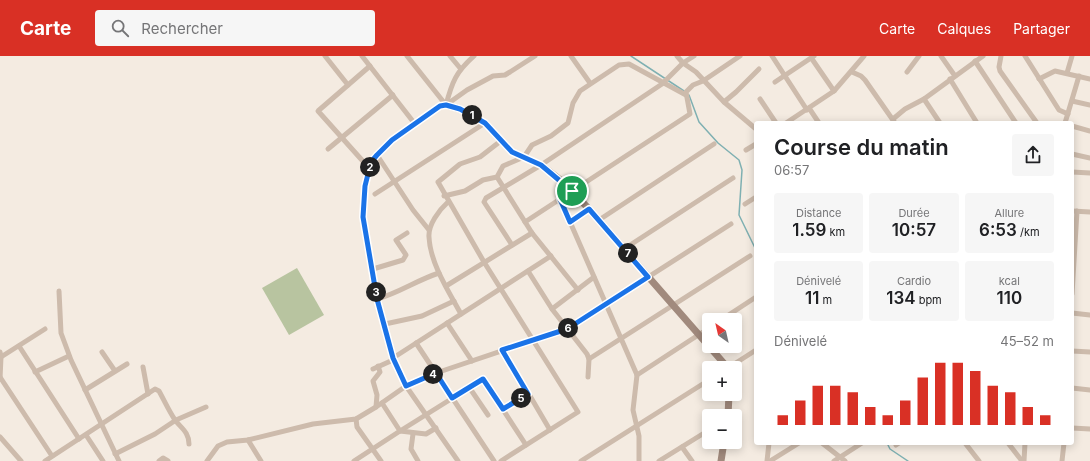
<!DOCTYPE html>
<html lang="fr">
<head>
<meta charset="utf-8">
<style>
	body { margin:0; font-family:Inter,sans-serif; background:#f6f6f6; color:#202124; height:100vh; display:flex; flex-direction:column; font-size:15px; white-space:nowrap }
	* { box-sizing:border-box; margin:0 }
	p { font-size:13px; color:#757577 }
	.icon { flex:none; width:22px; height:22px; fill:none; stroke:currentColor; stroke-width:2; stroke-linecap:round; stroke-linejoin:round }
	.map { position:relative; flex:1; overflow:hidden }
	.drawer { position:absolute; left:754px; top:65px; width:320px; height:324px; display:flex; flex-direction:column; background:#fff; border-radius:4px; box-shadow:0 2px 10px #0003 }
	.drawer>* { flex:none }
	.needle { width:26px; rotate:326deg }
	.tools { position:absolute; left:702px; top:257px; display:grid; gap:8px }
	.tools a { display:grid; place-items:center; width:40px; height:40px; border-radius:4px; background:#fff; box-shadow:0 2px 10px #0003; font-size:20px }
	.pin { position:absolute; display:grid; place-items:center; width:34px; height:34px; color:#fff; margin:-17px; border:2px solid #fff; border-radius:50%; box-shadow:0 1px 4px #0007 }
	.km { position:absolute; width:20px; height:20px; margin:-10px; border-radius:50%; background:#222; color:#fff; font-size:11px; line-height:20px; text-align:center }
	.round { display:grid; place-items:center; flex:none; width:42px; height:42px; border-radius:4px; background:#f6f6f6 }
	.overview { display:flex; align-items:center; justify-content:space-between; height:68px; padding:0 20px }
	h1 { font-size:22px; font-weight:600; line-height:30px }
	.stats { display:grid; grid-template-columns:repeat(3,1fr); gap:6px; height:68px; padding:4px 20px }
	.stats div { display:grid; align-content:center; border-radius:4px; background:#f6f6f6; text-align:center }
	.stats b { font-size:17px; font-weight:600 }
	.stats small { font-size:11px; font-weight:400 }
	.stats p { font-size:11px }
	.chart { height:112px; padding:8px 20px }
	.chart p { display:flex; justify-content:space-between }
	.chart svg { width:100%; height:72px; margin-top:4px; stroke:#d93025; stroke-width:6 }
	header { display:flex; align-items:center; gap:24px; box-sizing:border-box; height:56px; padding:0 20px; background:#d93025; color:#fff }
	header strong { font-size:19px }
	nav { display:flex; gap:22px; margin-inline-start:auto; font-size:14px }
	.search { width:280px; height:36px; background:#f6f6f6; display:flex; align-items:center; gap:10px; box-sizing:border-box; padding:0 14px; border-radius:4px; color:#757577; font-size:15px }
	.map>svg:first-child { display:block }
</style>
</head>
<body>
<header>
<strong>Carte</strong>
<div class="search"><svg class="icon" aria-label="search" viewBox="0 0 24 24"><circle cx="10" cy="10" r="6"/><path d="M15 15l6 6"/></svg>Rechercher</div>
<nav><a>Carte</a><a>Calques</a><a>Partager</a></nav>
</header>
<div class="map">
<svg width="1090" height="405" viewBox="0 0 1090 405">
	<rect width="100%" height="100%" fill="#f4ebe1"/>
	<!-- green -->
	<polygon fill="#b8c4a0" points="297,212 324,259 289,279 262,232"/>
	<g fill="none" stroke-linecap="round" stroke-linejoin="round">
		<!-- stream -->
		<g stroke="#7fb0b2" stroke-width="1.5">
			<polyline points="631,0 684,35"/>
			<polyline points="689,39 699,66 718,87 739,104 742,114 739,159 756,194"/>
			<polyline points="887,387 890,393 908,405"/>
		</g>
		<!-- street -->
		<g stroke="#cdbbac" stroke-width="5">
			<polyline points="325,0 348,29"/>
			<polyline points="362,0 415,68"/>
			<polyline points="407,0 446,49"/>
			<polyline points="450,0 460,12"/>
			<polyline points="571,0 590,27"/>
			<polyline points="677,0 683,7 696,16 724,46 756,73"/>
			<polyline points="772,0 807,54"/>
			<polyline points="941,0 955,20"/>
			<polyline points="1001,0 999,11 1000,15 1037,67"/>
			<polyline points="1025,0 1059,54 1068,58"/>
			<polyline points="812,3 834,35"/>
			<polyline points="975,5 1016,67"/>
			<polyline points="852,16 861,20 865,24 895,67"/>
			<polyline points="907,16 919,0"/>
			<polyline points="1067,17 1072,0"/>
			<polyline points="950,23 977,67"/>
			<polyline points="1039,23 1055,15 1090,23"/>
			<polyline points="775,26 814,0"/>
			<polyline points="760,43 776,67"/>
			<polyline points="924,43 940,67"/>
			<polyline points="1072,45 1090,49"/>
			<polyline points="724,46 736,36 759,13"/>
			<path d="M446 49C452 26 456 16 474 0"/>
			<polyline points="809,52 819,67"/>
			<polyline points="893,63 905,53 924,43 983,0"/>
			<polyline points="786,67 834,35 864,0"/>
			<polyline points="1065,67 1079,20"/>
			<polyline points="1072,70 1090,75"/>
			<polyline points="328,93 393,39"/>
			<polyline points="746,94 756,88"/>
			<polyline points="1072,98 1090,102"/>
			<polyline points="377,99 413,154 429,174"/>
			<polyline points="369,112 318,55 370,10"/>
			<polyline points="1072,116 1090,117"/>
			<polyline points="497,121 532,177 578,234"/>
			<polyline points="375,138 485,67"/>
			<polyline points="444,140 465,135 483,124 497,121 503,110 524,101 532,89 551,80 568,67 573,47 580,35 619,9 629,8 686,39"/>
			<polyline points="560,143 637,319 633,354 639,380 639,405"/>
			<path d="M448 146C439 154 428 169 429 181 430 207 449 236 461 258"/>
			<polyline points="745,148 756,141"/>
			<polyline points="1072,155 1090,156"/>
			<polyline points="599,164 714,88"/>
			<polyline points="525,166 690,58 686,36 693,29 703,25 740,0"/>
			<polyline points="570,166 589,153"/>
			<polyline points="512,189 484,146 486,142 541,109 662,28 683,7 694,0"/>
			<polyline points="624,193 733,122"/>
			<polyline points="373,213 403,204 406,199 396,184 407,177"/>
			<polyline points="528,215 552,253 587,298 589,303 588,321"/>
			<polyline points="446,230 532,177"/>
			<polyline points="59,235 61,277 71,304 119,405"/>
			<polyline points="1072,238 1077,155"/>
			<path d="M377 243C399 237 417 224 439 217"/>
			<polyline points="552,253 594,221"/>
			<polyline points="1072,257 1090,259"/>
			<polyline points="721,264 756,241"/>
			<polyline points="447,267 472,305"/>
			<polyline points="385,268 422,260 454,245"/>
			<polyline points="416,287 494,405"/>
			<polyline points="19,290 79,383"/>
			<polyline points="503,294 550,374"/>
			<polyline points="1072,295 1090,296"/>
			<polyline points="0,296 1,301 0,323"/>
			<polyline points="102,296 115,315"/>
			<polyline points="1,301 45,273"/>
			<polyline points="393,302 551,200"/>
			<polyline points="589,303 750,200"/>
			<polyline points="143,311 148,338"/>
			<polyline points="728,312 756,294"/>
			<polyline points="373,313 393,304"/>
			<polyline points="35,316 69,300"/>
			<polyline points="637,319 709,272"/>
			<polyline points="0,321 52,400"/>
			<polyline points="469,331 488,359"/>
			<polyline points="1072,332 1090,334"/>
			<polyline points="85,334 127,308"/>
			<polyline points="382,347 400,375 483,323 526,389"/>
			<polyline points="376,351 377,339 373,325 380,316 378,310"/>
			<polyline points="503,353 528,338"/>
			<polyline points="356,363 357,371 381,405"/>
			<polyline points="1072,372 1090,373"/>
			<polyline points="413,378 411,393 418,405"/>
			<polyline points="86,379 103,405"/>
			<polyline points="0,381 21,405"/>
			<polyline points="248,384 261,405"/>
			<polyline points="822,387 845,405"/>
			<polyline points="965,387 979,405"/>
			<polyline points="1008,387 1022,405"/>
			<polyline points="896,389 899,387"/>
			<polyline points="682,391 692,405"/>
			<polyline points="115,398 155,378 176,364 206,351"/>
			<path d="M45 405 155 333 159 335C164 344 169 355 175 364 181 372 189 376 189 388"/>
			<polyline points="159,405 163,402 168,405"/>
			<polyline points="207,405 218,390 227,386 248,384 313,368 356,363 376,351 406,330 436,317 567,273 731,168"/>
			<polyline points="354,405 400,375 426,378 436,372"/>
			<polyline points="458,405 406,330 393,304 377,243 363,161 365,130 371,106 392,84 440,50 446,49 467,34 493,20 505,19 510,16 535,0"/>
			<polyline points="501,405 578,356 484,206 438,126 460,108 480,101 502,84"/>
			<polyline points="581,405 709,324"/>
			<polyline points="659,405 709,374"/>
			<polyline points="767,405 769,387"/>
			<polyline points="770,405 799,387"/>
			<polyline points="834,405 862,387"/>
			<polyline points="1024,405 1025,387"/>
			<polyline points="1062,405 1064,387"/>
		</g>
		<!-- secondary -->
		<g stroke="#a18a7d" stroke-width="7">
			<polyline points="446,49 460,53 485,67 512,96 541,109 563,126 589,153 728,312"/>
			<polyline points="728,360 729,338"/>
			<polyline points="721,405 724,386"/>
		</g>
	</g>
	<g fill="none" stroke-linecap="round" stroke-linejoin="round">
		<defs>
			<polygon id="route" points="446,49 460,53 485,67 512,96 541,109 572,135 560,143 570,166 589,153 648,221 567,273 502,294 528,338 503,353 483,323 452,342 436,317 406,330 393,302 377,243 363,161 365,130 371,106 377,99 392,84 440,50"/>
		</defs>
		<!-- route casing -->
		<use href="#route" stroke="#fff" stroke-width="8"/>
		<!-- route -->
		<use href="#route" stroke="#1a73e8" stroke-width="5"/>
	</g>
</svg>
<div class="tools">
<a><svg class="needle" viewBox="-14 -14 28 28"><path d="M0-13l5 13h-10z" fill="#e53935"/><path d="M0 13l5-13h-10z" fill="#757577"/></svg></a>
<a>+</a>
<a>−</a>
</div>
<div class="pin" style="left:572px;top:135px;background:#1e9e55"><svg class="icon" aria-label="arrive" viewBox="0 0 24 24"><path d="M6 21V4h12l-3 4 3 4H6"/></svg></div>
<b class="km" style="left:472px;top:59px">1</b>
<b class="km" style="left:370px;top:111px">2</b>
<b class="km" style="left:376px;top:236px">3</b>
<b class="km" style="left:433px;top:318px">4</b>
<b class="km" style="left:521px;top:342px">5</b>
<b class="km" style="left:568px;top:272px">6</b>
<b class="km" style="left:628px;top:197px">7</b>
<section class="drawer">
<div class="overview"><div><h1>Course du matin</h1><p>06:57</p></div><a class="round"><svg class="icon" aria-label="share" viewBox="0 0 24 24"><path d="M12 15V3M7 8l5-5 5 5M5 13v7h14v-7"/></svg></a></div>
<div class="stats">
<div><p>Distance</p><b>1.59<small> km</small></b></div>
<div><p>Durée</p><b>10:57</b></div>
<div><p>Allure</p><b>6:53<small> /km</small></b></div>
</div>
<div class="stats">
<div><p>Dénivelé</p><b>11<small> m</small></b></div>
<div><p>Cardio</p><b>134<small> bpm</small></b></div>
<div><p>kcal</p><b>110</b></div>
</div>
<div class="chart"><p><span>Dénivelé</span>45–52 m</p>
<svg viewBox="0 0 160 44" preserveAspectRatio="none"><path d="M5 44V38M15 44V29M25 44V20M35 44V20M45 44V24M55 44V33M65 44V38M75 44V29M85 44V15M95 44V6M105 44V6M115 44V11M125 44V20M135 44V24M145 44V33M155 44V38"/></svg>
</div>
</section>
</div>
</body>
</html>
